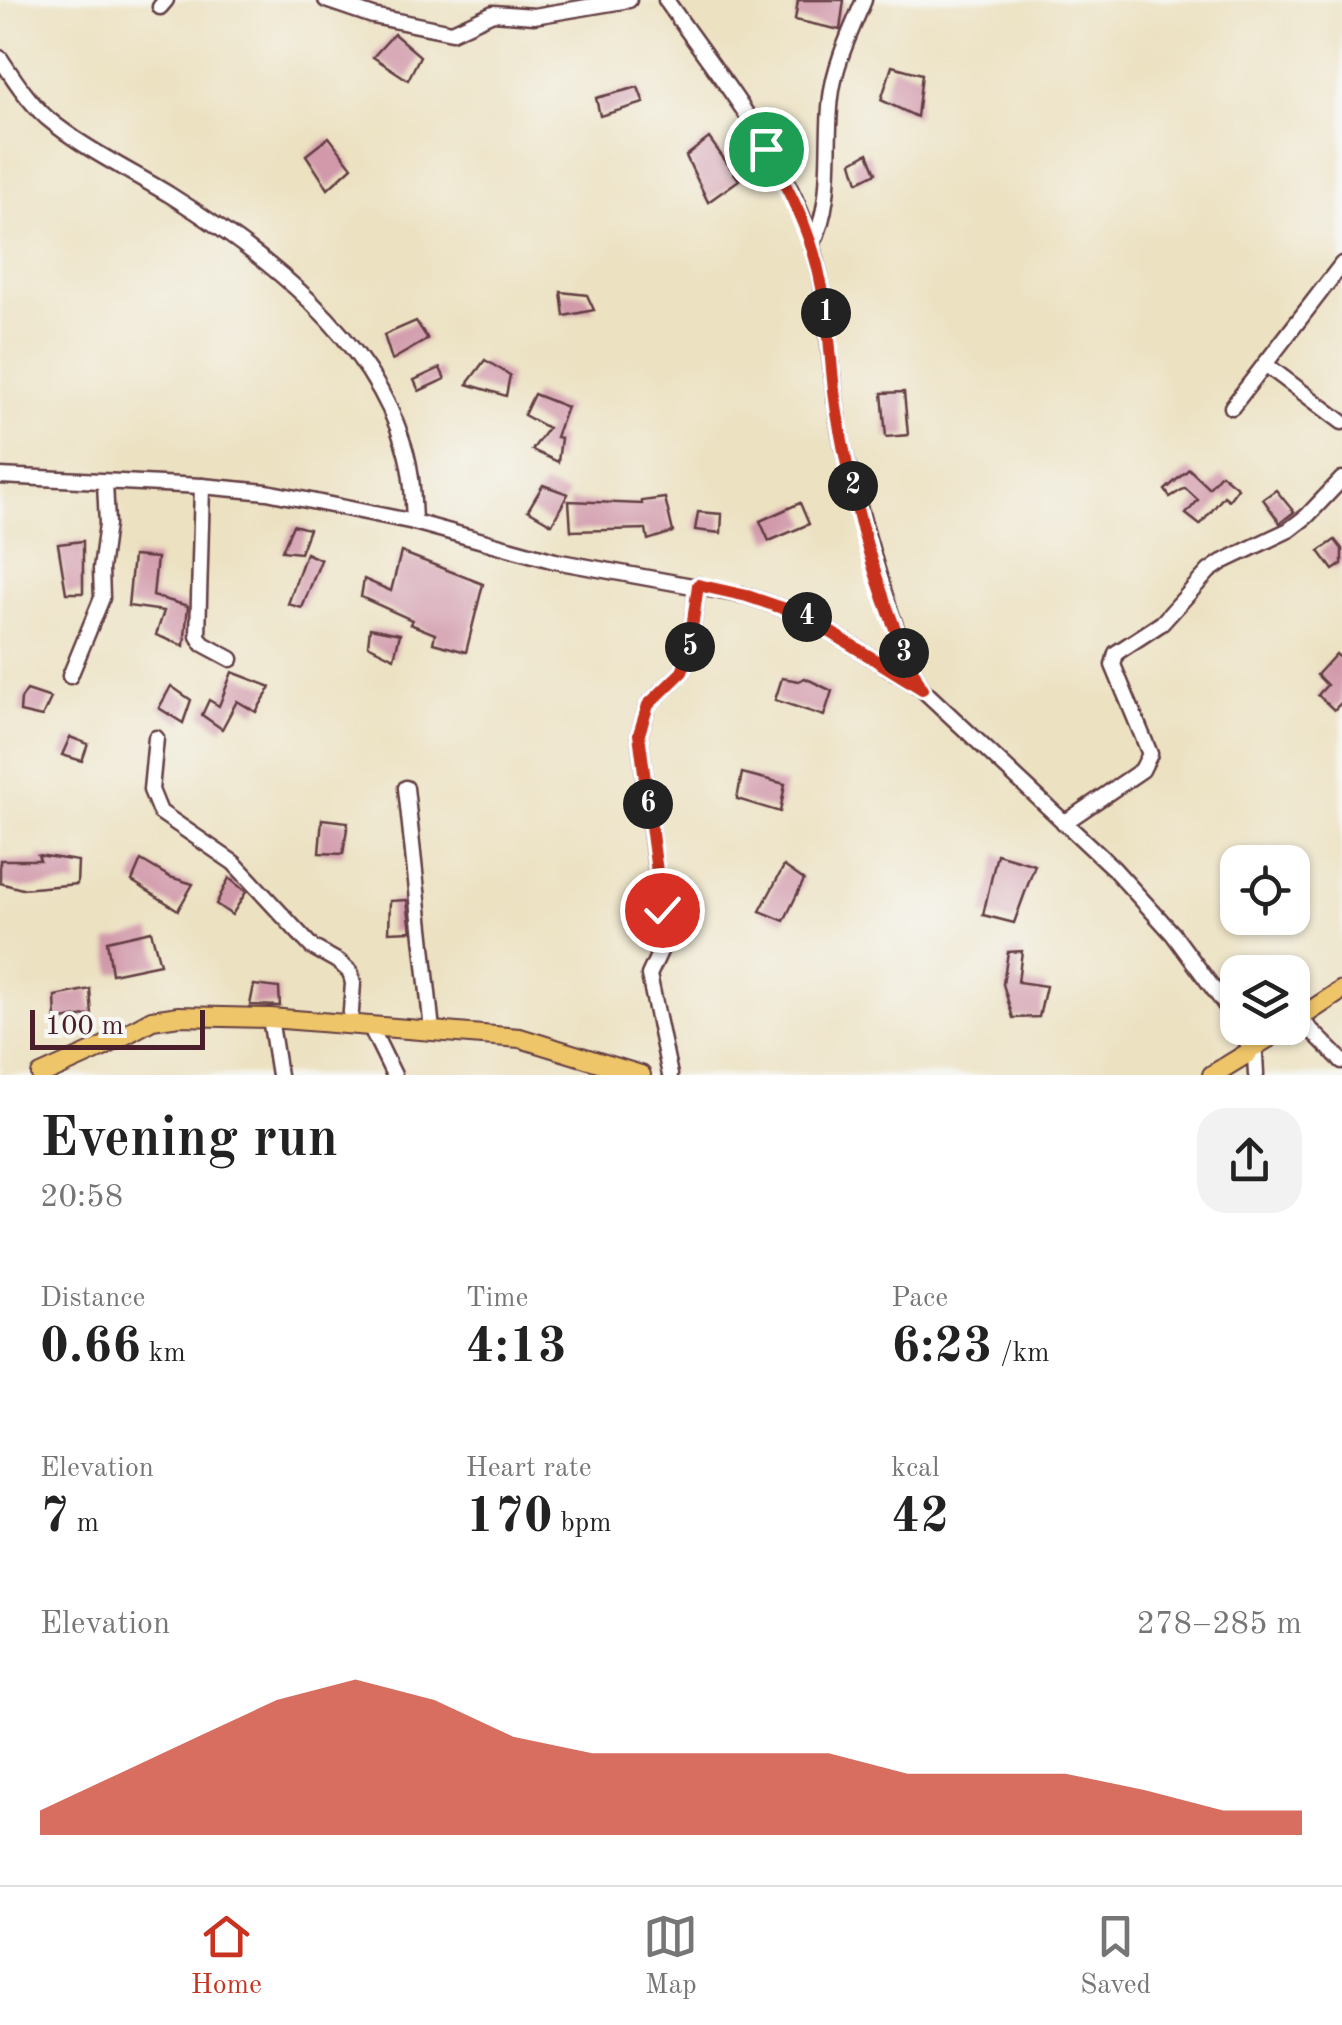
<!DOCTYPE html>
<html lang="en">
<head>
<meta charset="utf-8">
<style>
	body { margin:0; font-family:"Old Standard TT",serif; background:#f2f2f2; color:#222; height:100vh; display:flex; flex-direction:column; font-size:38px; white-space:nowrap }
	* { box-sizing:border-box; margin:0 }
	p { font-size:32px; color:#767676 }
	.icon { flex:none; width:55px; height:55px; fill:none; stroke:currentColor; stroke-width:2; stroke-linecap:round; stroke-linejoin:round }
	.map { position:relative; height:1075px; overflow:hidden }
	.panel { display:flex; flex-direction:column; background:#fff; flex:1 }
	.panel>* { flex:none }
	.fabs { position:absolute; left:1220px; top:845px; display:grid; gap:20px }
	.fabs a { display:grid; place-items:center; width:90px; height:90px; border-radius:20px; background:#fff; box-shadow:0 2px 8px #0004; font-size:50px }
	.scale { position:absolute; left:30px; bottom:25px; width:175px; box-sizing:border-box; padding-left:10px; border:5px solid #4a1f2b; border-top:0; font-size:28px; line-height:35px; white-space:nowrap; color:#4a1f2b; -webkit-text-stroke:8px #f6f6f2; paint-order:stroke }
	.pin { position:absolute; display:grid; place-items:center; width:85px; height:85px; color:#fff; margin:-42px; border:5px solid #fff; border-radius:50%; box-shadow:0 2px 10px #0007 }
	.km { position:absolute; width:50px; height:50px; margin:-25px; border-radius:50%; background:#222; color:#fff; font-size:28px; line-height:50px; text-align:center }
	.round { display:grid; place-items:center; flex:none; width:105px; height:105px; border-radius:30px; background:#f2f2f2 }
	.summary { display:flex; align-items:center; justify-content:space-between; height:170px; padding:0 40px }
	h1 { font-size:55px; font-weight:700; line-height:75px }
	.stats { display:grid; grid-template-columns:repeat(3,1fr); gap:15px; height:170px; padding:10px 40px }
	.stats div { display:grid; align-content:center }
	.stats b { font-size:50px; font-weight:700 }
	.stats small { font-size:28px; font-weight:400 }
	.stats p { font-size:28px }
	.chart { height:280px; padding:20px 40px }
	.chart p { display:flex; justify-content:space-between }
	.chart svg { width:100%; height:180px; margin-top:10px; fill:#c8321e; opacity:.7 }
	.tab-bar { display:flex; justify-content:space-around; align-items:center; height:140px; border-top:2px solid #e0e0e0; background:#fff; font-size:28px; color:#767676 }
	.tab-bar a { display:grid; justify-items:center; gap:5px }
	.tab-bar .on { color:#c8321e }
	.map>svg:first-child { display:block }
</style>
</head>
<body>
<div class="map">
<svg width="1342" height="1075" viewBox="0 0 1342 1075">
	<rect width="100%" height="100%" fill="#f6f6f2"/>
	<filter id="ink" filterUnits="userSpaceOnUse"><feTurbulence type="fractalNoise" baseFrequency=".01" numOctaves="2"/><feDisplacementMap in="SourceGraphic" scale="20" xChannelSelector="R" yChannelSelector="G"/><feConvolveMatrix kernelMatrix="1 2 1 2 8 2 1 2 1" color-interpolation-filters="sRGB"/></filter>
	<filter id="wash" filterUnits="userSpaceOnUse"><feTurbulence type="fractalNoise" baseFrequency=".0048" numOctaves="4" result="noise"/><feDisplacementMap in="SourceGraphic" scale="40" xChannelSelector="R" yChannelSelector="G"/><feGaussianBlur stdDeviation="2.25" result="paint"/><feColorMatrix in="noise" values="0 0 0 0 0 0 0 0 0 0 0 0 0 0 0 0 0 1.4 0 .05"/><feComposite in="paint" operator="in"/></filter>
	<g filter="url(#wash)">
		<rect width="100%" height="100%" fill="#ece1c1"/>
		<g id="blocks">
			<!-- building -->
			<g fill="#d199aa">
				<polygon points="798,0 844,0 840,30 795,20"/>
				<polygon points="394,34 420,56 408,80 373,57"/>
				<polygon points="892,66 922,74 917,117 881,100"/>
				<polygon points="638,87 644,103 600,116 596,98"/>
				<polygon points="329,137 352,167 328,189 306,155"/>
				<polygon points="709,138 739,180 708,202 686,156"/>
				<polygon points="868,153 876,173 858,182 852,162"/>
				<polygon points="561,292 587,295 594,310 564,316"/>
				<polygon points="416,321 428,339 392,360 384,335"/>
				<polygon points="485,360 510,375 506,396 467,384"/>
				<polygon points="440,368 445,379 419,391 414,380"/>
				<polygon points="904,392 908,435 886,437 882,393"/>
				<polygon points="534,394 567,407 556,437 561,438 558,462 532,450 548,428 524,415"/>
				<polygon points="1189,469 1209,488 1221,474 1238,488 1229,500 1224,496 1200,525 1186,514 1198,500 1185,488 1170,497 1165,490"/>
				<polygon points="543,485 568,494 552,524 528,510"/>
				<polygon points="1276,490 1294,512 1280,523 1263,499"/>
				<polygon points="665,498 673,532 648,540 646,529 571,531 569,501 642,504 642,501"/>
				<polygon points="800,503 809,524 769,541 760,521"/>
				<polygon points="698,512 722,514 721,533 695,530"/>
				<polygon points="293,525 309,529 300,553 282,551"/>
				<polygon points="1335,540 1342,549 1342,564 1333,570 1319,551"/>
				<polygon points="83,541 83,593 66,593 58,544"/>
				<polygon points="401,552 483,584 466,652 433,643 435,634 410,624 412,620 361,597 364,579 391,591"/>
				<polygon points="306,553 321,560 302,608 288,604"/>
				<polygon points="133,556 157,558 153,596 188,606 184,646 156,635 164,611 128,606"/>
				<polygon points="370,628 400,634 394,658 368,645"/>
				<polygon points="1336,654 1342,660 1342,702 1334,710 1318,695 1327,685 1317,675"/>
				<polygon points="232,672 271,687 256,712 237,701 222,729 202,715 209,700 219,706"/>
				<polygon points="782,678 799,681 805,678 832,691 824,716 775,700"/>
				<polygon points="171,686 191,700 183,723 159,708"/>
				<polygon points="27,690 51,698 42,717 20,712 21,699"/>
				<polygon points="70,737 88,744 82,761 62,755"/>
				<polygon points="742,773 785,784 780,812 737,799"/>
				<polygon points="322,819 348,822 343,854 319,853"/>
				<polygon points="997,854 1035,865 1014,923 983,915"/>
				<polygon points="38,855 78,861 77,884 22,889 0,883 0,860 40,860"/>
				<polygon points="141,860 170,877 193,884 178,910 132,881"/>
				<polygon points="784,866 804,880 784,921 760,911"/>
				<polygon points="229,878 246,892 232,915 216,904"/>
				<polygon points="407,900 411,931 389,932 390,901"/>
				<polygon points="151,931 160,964 112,974 107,941"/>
				<polygon points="1022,951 1018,982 1046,986 1039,1017 1013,1018 1003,984 1008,952"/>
				<polygon points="254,985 279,988 280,1006 250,1005"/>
				<polygon points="90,989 92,1015 56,1021 55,996"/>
			</g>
		</g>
	</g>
	<g filter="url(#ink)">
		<use href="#blocks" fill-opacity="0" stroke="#623c42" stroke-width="2.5"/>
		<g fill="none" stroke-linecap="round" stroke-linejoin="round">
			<defs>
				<g id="minor">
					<polyline points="326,0 373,16 452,32 493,13 534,16 629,0"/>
					<path d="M666 0C719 77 787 157 813 248 828 302 829 358 837 413 842 451 854 488 864 524 880 581 895 636 922 689L1113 868 1173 934 1238 1022"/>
					<polyline points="160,7 166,0"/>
					<path d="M0 58C14 79 28 101 47 118 84 149 129 170 170 195 264 254 371 335 404 446 412 471 413 497 414 522"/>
					<path d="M812 245C835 200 825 146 831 97 835 63 851 31 864 0"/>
					<polyline points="1265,364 1342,422"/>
					<polyline points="1232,407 1342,264"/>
					<polyline points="0,476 202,486 267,492 414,522 555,561 747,596 803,615 919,687"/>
					<polyline points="202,486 198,636 203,644 231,659"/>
					<polyline points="70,676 102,598 101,569 107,524 105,482"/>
					<polyline points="156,738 151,790 160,812 234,863 312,947 339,962 350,972 353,983 350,1025"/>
					<polyline points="406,788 432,1030"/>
					<polyline points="1064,823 1142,770 1150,754 1113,665 1116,653 1162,623 1209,571 1222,562 1289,530 1307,516 1342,479"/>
					<polyline points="270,1018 279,1075"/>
					<polyline points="1300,1019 1342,1061"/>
					<polyline points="370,1026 394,1075"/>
					<polyline points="1241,1028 1248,1044"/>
					<polyline points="1255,1054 1256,1075"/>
					<polyline points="670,1075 649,975 662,947 664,930 639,734 648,705 682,672 688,657 698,585"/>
				</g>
				<g id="major">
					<polyline points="1292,1023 1342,990"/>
					<polyline points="1255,1046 1285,1028"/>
					<polyline points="41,1075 101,1048 152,1020 179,1016 270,1018 520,1038 641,1075"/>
					<polyline points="1212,1075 1248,1053"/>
				</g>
			</defs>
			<!-- minor casing -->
			<use href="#minor" stroke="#623c42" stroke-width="19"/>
			<!-- major casing -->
			<use href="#major" stroke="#623c42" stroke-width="22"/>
			<!-- minor -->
			<use href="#minor" stroke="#fff" stroke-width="14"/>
			<!-- major -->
			<use href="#major" stroke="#eec569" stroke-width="18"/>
		</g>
	</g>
	<g fill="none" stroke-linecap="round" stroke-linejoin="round" filter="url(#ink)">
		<defs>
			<path id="route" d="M662 910 639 734 648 705 682 672 688 657 698 585 747 596 803 615 922 689C881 608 854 509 838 419 830 374 831 328 821 283 812 234 790 192 766 149"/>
		</defs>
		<!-- route casing -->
		<use href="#route" stroke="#fff" stroke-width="20"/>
		<!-- route -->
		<use href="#route" stroke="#c8321e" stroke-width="12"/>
	</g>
</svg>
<div class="fabs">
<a><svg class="icon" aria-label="locate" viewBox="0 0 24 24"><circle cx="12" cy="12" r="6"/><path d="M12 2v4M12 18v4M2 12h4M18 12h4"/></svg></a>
<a><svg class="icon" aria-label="layers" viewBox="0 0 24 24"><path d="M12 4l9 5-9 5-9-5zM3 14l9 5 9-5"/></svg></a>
</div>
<div class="scale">100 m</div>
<div class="pin" style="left:766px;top:149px;background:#1e9e55"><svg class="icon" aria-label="arrive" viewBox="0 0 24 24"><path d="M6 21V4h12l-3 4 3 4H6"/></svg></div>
<div class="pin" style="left:662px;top:910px;background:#d93025"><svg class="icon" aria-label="check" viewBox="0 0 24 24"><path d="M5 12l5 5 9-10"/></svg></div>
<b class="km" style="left:826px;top:313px">1</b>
<b class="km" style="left:853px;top:486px">2</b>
<b class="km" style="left:904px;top:653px">3</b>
<b class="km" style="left:807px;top:617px">4</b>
<b class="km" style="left:690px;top:647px">5</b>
<b class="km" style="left:648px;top:804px">6</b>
</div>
<section class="panel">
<div class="summary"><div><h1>Evening run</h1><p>20:58</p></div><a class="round"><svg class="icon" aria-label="share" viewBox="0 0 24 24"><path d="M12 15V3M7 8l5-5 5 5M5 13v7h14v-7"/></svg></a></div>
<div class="stats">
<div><p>Distance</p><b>0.66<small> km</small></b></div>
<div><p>Time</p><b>4:13</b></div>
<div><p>Pace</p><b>6:23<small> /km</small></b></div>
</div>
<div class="stats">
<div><p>Elevation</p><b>7<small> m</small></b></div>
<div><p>Heart rate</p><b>170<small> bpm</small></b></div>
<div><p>kcal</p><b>42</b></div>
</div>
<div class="chart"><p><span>Elevation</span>278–285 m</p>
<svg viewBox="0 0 160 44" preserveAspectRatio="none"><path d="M0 44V38L10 29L20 20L30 11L40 6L50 11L60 20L70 24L80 24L90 24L100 24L110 29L120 29L130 29L140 33L150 38L160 38V44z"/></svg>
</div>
</section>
<nav class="tab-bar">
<a class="on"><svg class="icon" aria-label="home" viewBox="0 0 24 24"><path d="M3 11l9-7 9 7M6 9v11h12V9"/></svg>Home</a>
<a><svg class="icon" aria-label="map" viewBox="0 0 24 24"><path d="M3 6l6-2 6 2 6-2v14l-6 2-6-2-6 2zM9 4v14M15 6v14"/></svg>Map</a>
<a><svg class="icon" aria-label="saved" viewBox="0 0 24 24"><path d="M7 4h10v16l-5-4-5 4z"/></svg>Saved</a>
</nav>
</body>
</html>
